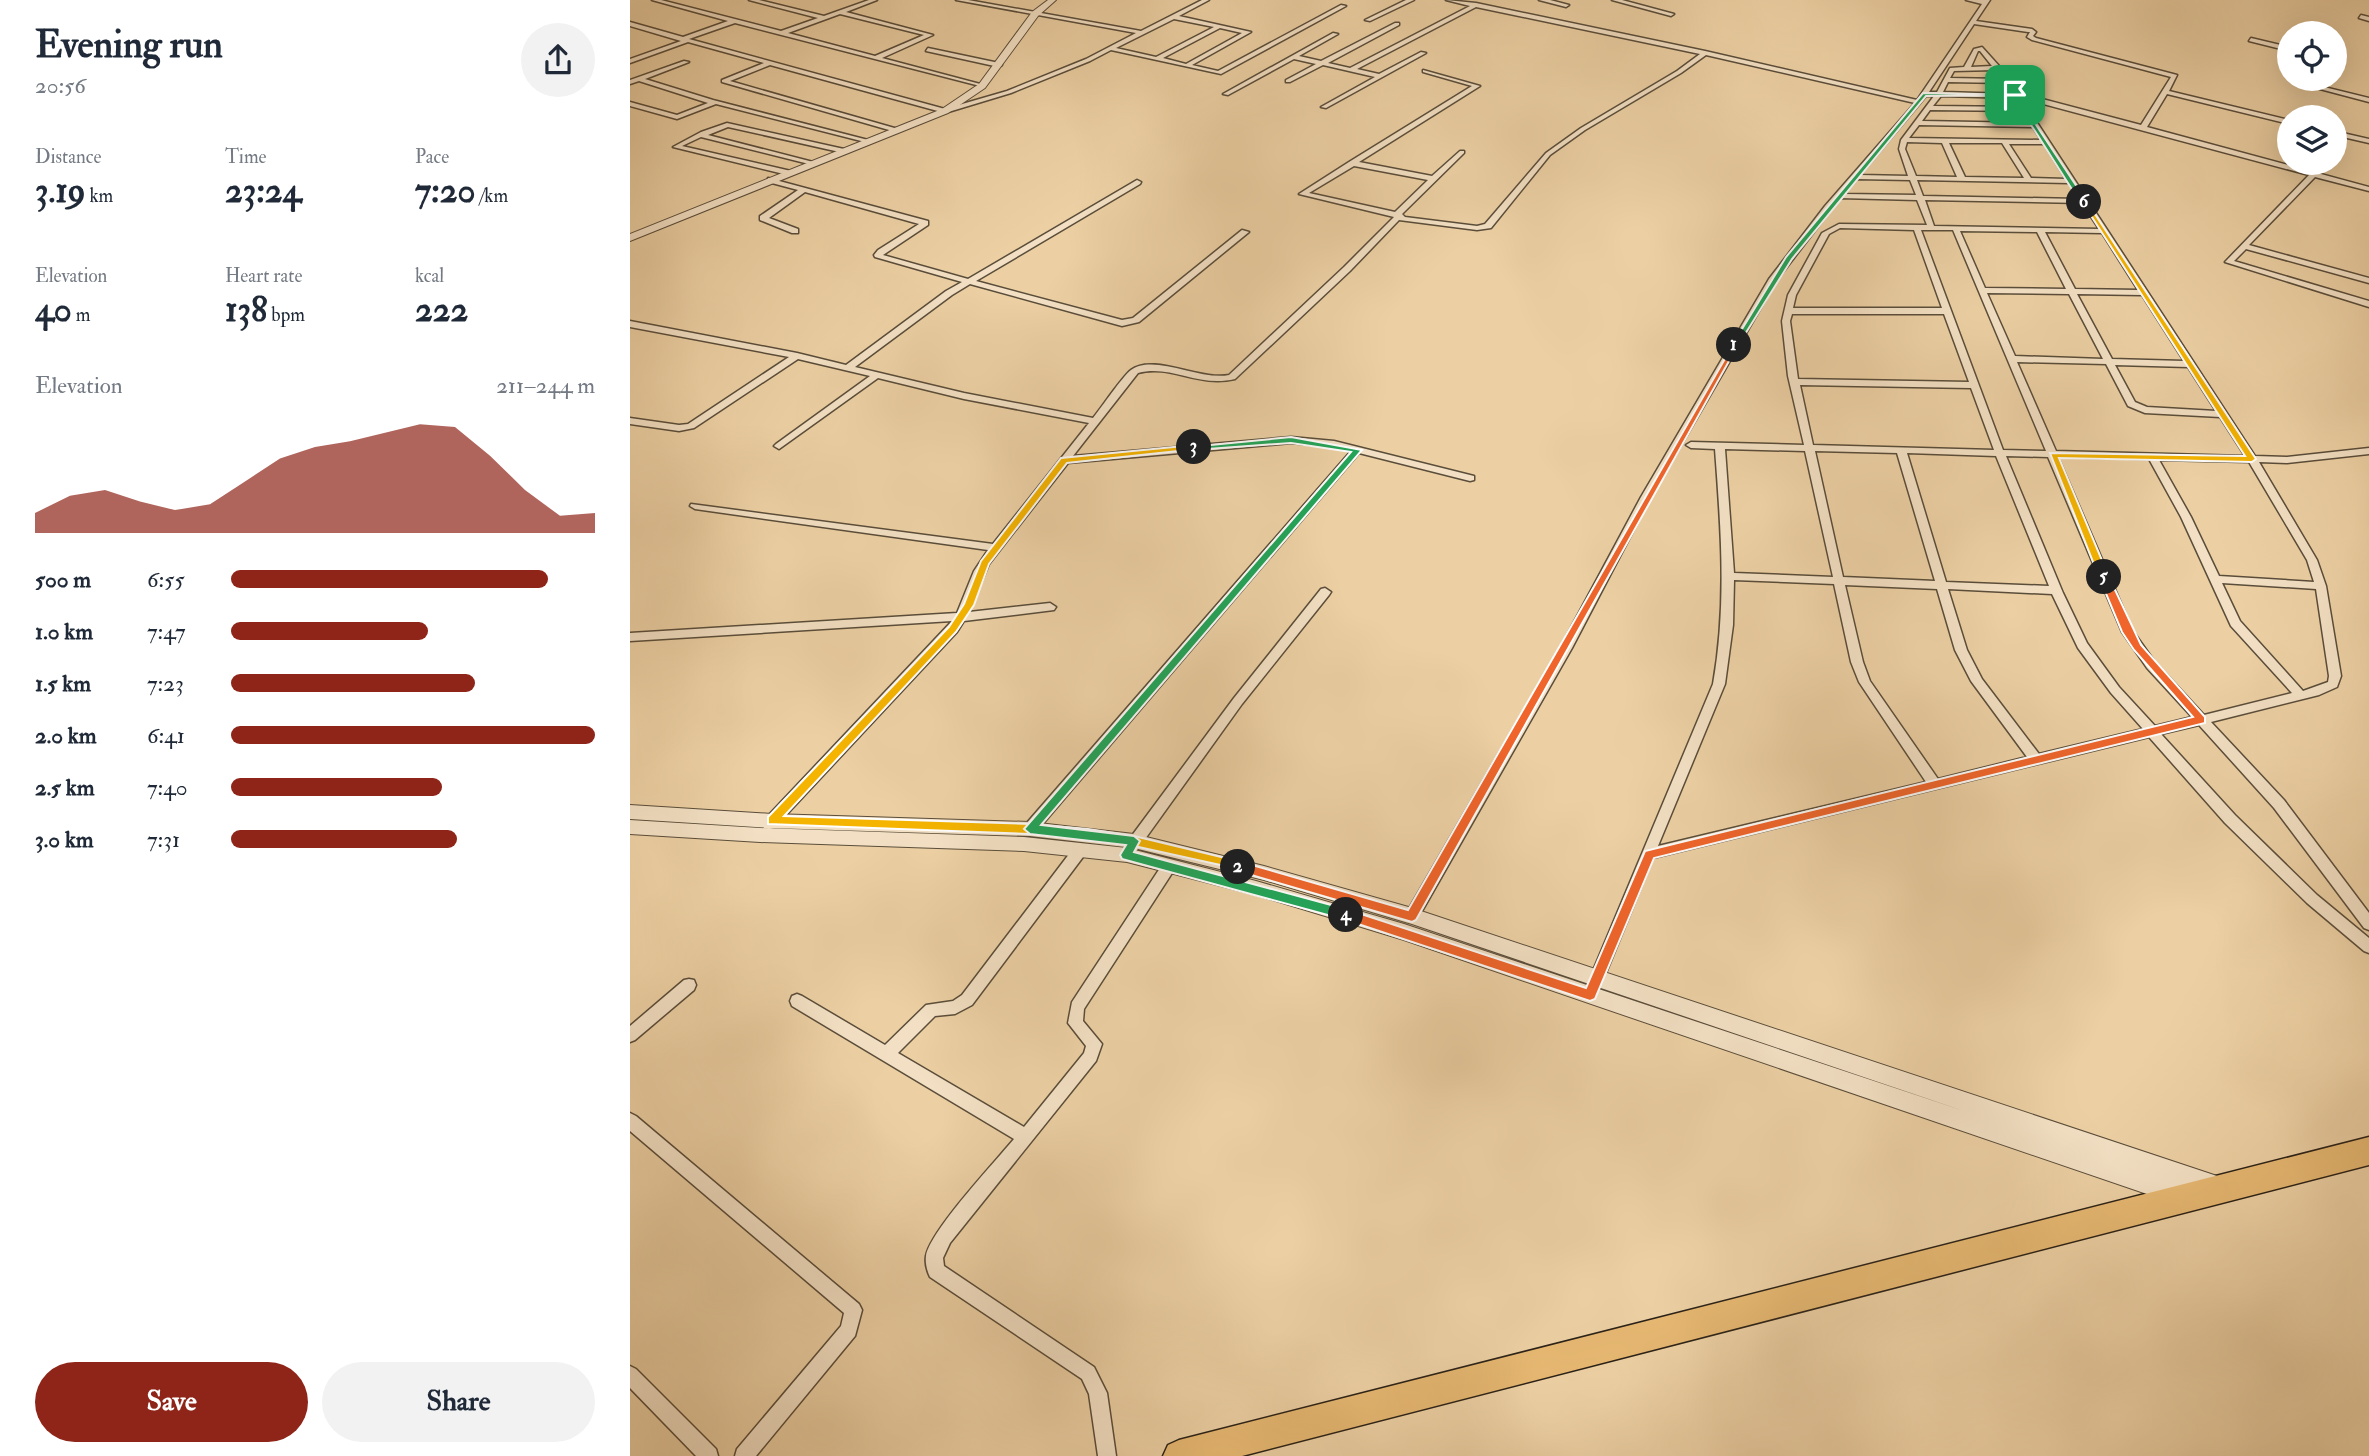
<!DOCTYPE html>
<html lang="en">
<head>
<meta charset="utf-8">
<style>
	body { margin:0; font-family:"IM FELL Double Pica",serif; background:#f2f2f3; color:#1f2937; height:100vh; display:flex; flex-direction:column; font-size:26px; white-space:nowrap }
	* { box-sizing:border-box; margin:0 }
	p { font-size:23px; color:#747a83 }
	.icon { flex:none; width:38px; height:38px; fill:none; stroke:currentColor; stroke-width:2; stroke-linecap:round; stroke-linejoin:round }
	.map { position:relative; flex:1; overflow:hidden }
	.sheet { display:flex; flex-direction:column; background:#fff; width:630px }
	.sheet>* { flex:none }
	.buttons { position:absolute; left:1647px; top:21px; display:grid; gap:14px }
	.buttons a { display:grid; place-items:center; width:70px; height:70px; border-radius:50%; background:#fff; box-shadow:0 7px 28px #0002; font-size:35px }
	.pin { position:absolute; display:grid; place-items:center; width:60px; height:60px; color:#fff; margin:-30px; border-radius:14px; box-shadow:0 4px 10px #0006 }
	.km { position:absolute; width:35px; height:35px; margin:-18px; border-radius:50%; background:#222; color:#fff; font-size:19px; line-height:35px; text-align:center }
	.round { display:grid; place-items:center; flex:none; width:74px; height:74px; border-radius:37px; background:#f2f2f3 }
	.head { display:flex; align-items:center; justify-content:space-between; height:119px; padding:0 35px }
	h1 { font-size:38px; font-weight:700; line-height:52px }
	.metrics { display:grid; grid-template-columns:repeat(3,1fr); gap:10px; height:119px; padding:7px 35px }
	.metrics div { display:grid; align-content:center }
	.metrics b { font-size:35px; font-weight:700 }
	.metrics small { font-size:19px; font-weight:400 }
	.metrics p { font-size:19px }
	.chart { height:196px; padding:14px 35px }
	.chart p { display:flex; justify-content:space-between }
	.chart svg { width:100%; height:126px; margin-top:7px; fill:#8f2418; opacity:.7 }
	.cta { display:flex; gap:14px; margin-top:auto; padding:14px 35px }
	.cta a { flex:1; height:80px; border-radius:42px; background:#8f2418; color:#fff; font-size:28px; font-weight:700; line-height:80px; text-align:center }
	.cta a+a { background:#f2f2f3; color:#1f2937 }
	ul { padding:0 35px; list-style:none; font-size:23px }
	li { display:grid; grid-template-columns:112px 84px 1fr; align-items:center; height:52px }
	li i { height:18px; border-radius:9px; background:#8f2418 }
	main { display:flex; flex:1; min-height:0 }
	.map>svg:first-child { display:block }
</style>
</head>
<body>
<main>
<section class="sheet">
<div class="head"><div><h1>Evening run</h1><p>20:56</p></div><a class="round"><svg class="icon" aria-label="share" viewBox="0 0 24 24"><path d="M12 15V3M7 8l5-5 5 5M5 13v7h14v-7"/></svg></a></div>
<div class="metrics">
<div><p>Distance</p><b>3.19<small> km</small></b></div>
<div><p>Time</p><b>23:24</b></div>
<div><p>Pace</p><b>7:20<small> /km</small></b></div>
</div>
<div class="metrics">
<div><p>Elevation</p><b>40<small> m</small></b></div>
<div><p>Heart rate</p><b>138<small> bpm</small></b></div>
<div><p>kcal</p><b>222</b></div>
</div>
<div class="chart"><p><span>Elevation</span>211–244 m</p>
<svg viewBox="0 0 160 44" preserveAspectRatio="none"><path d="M0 44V37L10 31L20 29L30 33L40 36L50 34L60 26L70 18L80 14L90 12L100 9L110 6L120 7L130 17L140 29L150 38L160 37V44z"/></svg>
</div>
<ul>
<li><b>500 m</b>6:55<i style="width:87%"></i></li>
<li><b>1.0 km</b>7:47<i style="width:54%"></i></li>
<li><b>1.5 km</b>7:23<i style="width:67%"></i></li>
<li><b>2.0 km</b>6:41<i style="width:100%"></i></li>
<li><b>2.5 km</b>7:40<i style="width:58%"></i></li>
<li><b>3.0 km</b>7:31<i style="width:62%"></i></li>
</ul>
<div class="cta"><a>Save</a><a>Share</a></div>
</section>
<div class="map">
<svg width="1739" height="1456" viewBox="0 0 1739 1456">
	<rect width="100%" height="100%" fill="#ecd0a4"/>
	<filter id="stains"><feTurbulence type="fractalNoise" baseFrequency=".00286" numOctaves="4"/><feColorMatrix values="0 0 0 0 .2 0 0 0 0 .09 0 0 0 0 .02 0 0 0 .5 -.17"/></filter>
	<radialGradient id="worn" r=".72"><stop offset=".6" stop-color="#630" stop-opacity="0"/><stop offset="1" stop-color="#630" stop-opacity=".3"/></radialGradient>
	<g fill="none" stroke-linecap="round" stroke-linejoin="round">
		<defs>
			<g id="minor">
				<path d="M22 0H31L151 31 188 18 119 0H129L194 16 239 0H247L216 12 303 35 252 58 354 85V87L105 23 59 39 315 109 377 91 456 59 506 33 326 0H338L511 31 572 0H579L549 16 621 32 562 65 588 71 711 5 716 6 591 74 481 50 460 61 381 93 315 113 140 65 100 81 268 129 269 130 266 132 92 82V80L134 63 58 42 0 63V59L51 41 0 26V22L53 37 98 21ZM210 14 294 35 245 56 158 33ZM544 19 584 27 526 57 486 48ZM590 28 612 33 556 64 533 58Z"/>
				<polygon points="776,0 784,0 740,21 735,20"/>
				<path d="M816 0 846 3 1075 51 1287 100 1352 4 1336 0H1360L1346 21 1402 29 1406 32 1403 36 1406 38 1547 75 1539 91 1659 120V124L1537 94 1517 127 1739 187V191L1685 177 1619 245 1739 278V283L1616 249 1604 261 1739 301V307L1595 262 1679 175 1391 98 1625 456 1657 457 1739 448V454L1657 463 1629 462 1687 560 1696 586 1711 676 1707 687 1689 695 1581 722 1654 800 1739 913V930L1734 928 1644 808 1569 725 1531 734 1605 815 1687 895 1739 938V953L1734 951 1677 903 1595 823 1519 737 1023 858 969 990 964 991 959 990 957 985 1083 684C1097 605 1091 528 1085 449L1061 448 1056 445 1061 442 1174 445 1158 376 1152 321 1158 295 1192 233 1209 224 1297 225 1287 200 1210 198 1147 280 1021 497 942 648 787 920 782 922 777 920 775 916 777 912 930 648 1011 497 1139 279 1195 206 1285 103 1076 55 1051 73 955 130 920 155 861 228 847 230 769 220 720 271 605 379C568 388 541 364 508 373L443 456 661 437 704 441 844 476V480L840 481 729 453 405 833 400 834 395 833 393 829 395 825 721 451 704 447 661 443 438 463 359 564 339 612 420 603 426 607 424 610 334 621 327 632 144 828 139 829 134 828 132 824 134 820 322 621 0 641V633L327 613 344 571 358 550 65 509 60 506 61 504 363 544 459 423 334 399 248 378 149 449 144 446 146 444 240 376 168 359 64 428 49 431 0 424V418L49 425 58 424 159 357 0 327V321L167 353 216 365 316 291 332 282 245 257 244 255 248 250 289 224 175 192 139 218 168 229V233H162L130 220V216L168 190 138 182V178L298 221V225L253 255 338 279 507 180 511 182 510 184 346 281 492 320 503 318 612 230 619 232 509 322 492 326 340 284 322 295 225 367 334 393 463 418C472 407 492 377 501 370 523 353 571 381 599 375L714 267 764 217 669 194 719 162 842 86 793 72V70L850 86 729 162 802 176 830 151H834V153L772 214 775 217 847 226 855 224 916 153 951 128 1047 71 1070 54 846 7 727 69 749 74 791 52 796 53 696 108 691 107 745 77 693 65 660 82H656V80L686 64 664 59 598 95 593 94 703 33 708 34 669 56 691 61 765 23H769V25L698 63 720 68 840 6ZM1344 24 1398 32H1400L1397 37 1402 40 1541 77 1511 125 1397 95 1388 94 1370 67 1352 47 1344 49 1334 67 1320 68 1307 92H1299ZM1348 51H1350L1362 66 1341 67ZM1365 70 1372 79 1320 78 1324 71ZM1318 82 1375 83 1382 94 1313 92ZM1296 96H1304L1271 140 1269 149 1278 176 1230 175ZM1311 96 1384 98 1390 107 1303 106ZM1300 110 1393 111 1400 123 1292 121ZM1289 125 1403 127 1411 140 1279 138ZM1277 142 1312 143 1327 177 1286 176 1275 149ZM1319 143H1372L1394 178 1335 177ZM1379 144H1414L1436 179 1401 178ZM724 166 798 180 765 212 679 193ZM1227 179 1280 180 1286 195 1214 194ZM1287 180 1439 183 1449 199 1293 196ZM1295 200 1452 203 1469 229 1304 226ZM1210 228 1284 230 1312 308H1163L1166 295 1199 234ZM1291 230H1323L1416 451 1373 450ZM1330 231 1407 232 1436 289 1355 288ZM1415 232 1472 233 1508 290 1445 289ZM1357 293 1439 294 1473 359 1385 356ZM1447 294 1512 295 1554 361 1482 359ZM1162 314H1314L1339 382 1168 379 1160 321ZM1387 362 1476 364 1498 406 1515 413 1590 417 1615 456 1426 451ZM1485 365 1558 367 1586 411 1517 407 1505 402ZM1170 385 1341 388 1364 450 1183 445ZM1095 449 1175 451 1203 577 1104 573ZM1185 451 1267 453 1305 581 1213 577ZM1277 453 1366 456 1419 586 1316 582ZM1376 456 1418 457 1492 632 1517 668 1562 717 1525 726 1489 687 1457 643 1433 593ZM1428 457 1519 459 1551 517 1601 626 1662 693 1574 715 1525 662 1503 631ZM1529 460 1619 462 1677 560 1684 582 1589 576 1561 517ZM1104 580 1204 584 1221 662 1229 682 1296 782 1028 846 1095 684 1103 625ZM1592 583 1686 589 1699 676 1698 682 1673 691 1610 621ZM1215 585 1307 589 1325 650 1341 681 1397 757 1308 779 1240 681 1233 662ZM1318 589 1422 594 1448 648 1481 693 1513 729 1409 754 1352 679 1337 650Z"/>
				<polygon points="909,0 920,0 939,5 936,7"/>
				<polygon points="982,0 992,0 1044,14 1041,16"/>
				<polygon points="1731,15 1739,17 1739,21 1729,18"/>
				<polygon points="1621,38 1659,47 1659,51 1619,41"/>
				<polygon points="298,48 369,63 372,65 369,67 296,51"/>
				<polygon points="54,61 59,62 15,79 83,100 242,141 239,143 86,104 47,119 0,106 0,102 47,115 78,103 9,81 0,84 0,80"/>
				<polygon points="1686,79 1692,79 1690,86 1739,98 1739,102 1686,88 1683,85"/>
				<polygon points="97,123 214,149 217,151 214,153 98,127 78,135 187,163 183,165 71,137 52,146 161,171 161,175 158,175 43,147 71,132"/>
				<polygon points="1704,131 1739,139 1739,143 1704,135"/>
				<polygon points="695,588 701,592 699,595 612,704 505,853 500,854 495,853 493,849 495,845 604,698 691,589"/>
				<path d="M451 844 456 845 458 849 456 853 342 1005 325 1014 305 1016 268 1053 394 1127 454 1053 456 1046 438 1023 442 1002 534 862 539 860 544 862 546 866 544 870 454 1009 453 1021 472 1044 466 1061 320 1243 313 1258 314 1266 464 1367 477 1393 486 1456H468L459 1394 452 1379 300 1277C297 1271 295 1262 296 1256 300 1231 365 1162 384 1139L162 1006 160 1001 162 996 167 994 172 996 255 1045 296 1005 323 1001 332 995 446 845Z"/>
				<polygon points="59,979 64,980 66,985 64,990 5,1040 0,1042 0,1026 54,980"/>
				<polygon points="0,1113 6,1116 229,1304 232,1310 225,1336 126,1456 105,1456 107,1449 211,1326 214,1313 0,1131"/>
				<polygon points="0,1366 6,1369 86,1449 88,1456 66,1456 0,1388"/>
			</g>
			<g id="tertiary">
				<polygon points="418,0 426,0 408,16 355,88 318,113 0,241 0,234 312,109 349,84 402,12"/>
				<polygon points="0,805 142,814 400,822 504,834 634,866 782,908 1587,1176 1594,1180 1598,1187 1594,1194 1587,1198 1560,1188 1563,1195 1560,1203 1552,1206 774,940 626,895 497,862 394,851 130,842 0,834 0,820 130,828 394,837 497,848 626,881 774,924 1334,1111 782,924 634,880 504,848 400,836 142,828 0,819"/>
			</g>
			<polygon id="trunk" points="1739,1137 1739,1165 612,1456 533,1456 538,1445 549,1440"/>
		</defs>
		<!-- minor casing -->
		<use href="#minor" stroke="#5a4d3a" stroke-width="3"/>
		<!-- tertiary casing -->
		<use href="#tertiary" stroke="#5a4d3a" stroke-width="2"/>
		<!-- trunk casing -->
		<use href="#trunk" stroke="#2a2117" stroke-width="3"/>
		<!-- minor -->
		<use href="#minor" fill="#f3e0c4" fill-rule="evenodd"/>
		<!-- tertiary -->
		<use href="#tertiary" fill="#f3e0c4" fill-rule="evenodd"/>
		<!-- trunk -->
		<use href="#trunk" fill="#e6b872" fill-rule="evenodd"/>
	</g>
	<!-- split-1 -->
	<polygon fill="#22a559" stroke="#fff" stroke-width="2" points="1293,93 1388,95 1296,96 1162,259 1107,347 1101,347 1156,257"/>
	<!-- split-2 -->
	<polygon fill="#f0652b" stroke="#fff" stroke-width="2" points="1104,343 1108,345 786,920 782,922 604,870 604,863 608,861 778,910"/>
	<!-- split-3 -->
	<polygon fill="#f5b400" stroke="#fff" stroke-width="2" points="564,445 567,449 437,463 359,564 344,605 326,632 154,816 400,824 458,829 504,836 608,861 613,863 613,870 504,846 458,839 400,834 138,824 138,817 319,627 334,604 351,561 431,458"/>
	<!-- split-4 -->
	<polygon fill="#22a559" stroke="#fff" stroke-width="2" points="661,437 732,450 411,825 504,836 510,841 504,852 716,909 723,915 716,920 492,859 490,855 496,845 400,834 394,829 721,452 661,443 564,450 560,447"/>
	<!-- split-5 -->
	<polygon fill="#f0652b" stroke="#fff" stroke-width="2" points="1474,574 1479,577 1511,645 1575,717 1575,723 1024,858 965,999 960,1001 716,920 710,915 716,909 956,988 1015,851 1563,717 1504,650 1492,632 1469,577"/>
	<!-- split-6 -->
	<polygon fill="#f5b400" stroke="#fff" stroke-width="2" points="1451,200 1457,202 1626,459 1622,462 1429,458 1479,577 1474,580 1469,577 1420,453 1615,456"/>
	<!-- split-7 -->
	<polygon fill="#22a559" stroke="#fff" stroke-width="2" points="1385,93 1457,202 1456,203 1450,202 1382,95"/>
	<rect width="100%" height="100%" filter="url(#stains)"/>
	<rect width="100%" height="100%" fill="url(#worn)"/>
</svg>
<div class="buttons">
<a><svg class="icon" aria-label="locate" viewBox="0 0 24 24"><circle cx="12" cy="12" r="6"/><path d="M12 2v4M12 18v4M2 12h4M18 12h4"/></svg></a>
<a><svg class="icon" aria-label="layers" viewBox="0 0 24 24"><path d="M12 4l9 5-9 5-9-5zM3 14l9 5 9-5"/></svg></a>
</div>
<div class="pin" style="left:1385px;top:95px;background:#1e9e55"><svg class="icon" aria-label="arrive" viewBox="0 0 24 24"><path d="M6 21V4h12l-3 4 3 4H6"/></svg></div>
<b class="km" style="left:1104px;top:345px">1</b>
<b class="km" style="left:608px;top:867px">2</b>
<b class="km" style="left:564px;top:447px">3</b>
<b class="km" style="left:716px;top:915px">4</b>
<b class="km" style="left:1474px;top:577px">5</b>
<b class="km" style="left:1454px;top:202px">6</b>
</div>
</main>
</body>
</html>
